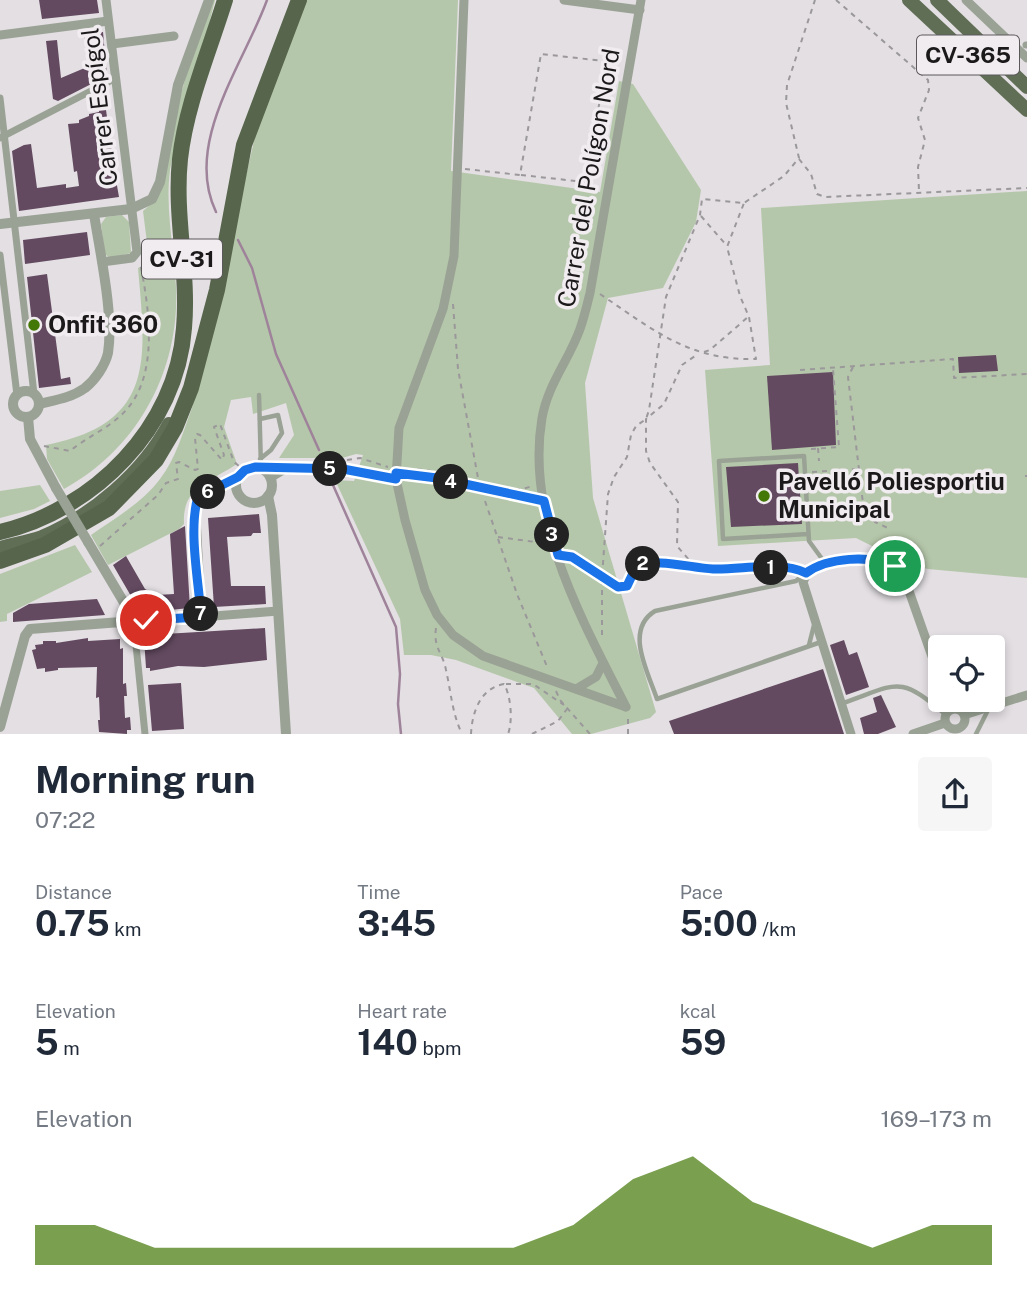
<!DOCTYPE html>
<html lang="en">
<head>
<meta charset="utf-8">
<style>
	body { margin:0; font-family:"Public Sans",sans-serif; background:#f6f6f7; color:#1f2937; height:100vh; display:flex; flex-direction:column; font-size:26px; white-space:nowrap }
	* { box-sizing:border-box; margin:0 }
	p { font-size:23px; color:#747a83 }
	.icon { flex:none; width:38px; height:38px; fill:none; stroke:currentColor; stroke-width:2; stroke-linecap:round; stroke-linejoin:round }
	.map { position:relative; height:734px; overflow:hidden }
	.side { display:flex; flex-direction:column; background:#fff; flex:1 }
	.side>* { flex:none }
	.fabs { position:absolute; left:928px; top:635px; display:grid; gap:14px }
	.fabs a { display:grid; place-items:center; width:77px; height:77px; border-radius:7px; background:#fff; box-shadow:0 4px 10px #0003; font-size:35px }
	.pin { position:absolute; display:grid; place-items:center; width:60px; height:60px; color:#fff; margin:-30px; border:4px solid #fff; border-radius:50%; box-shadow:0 2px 7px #0007 }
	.km { position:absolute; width:35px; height:35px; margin:-18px; border-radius:50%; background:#222; color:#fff; font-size:19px; line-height:35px; text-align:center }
	.round { display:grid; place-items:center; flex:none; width:74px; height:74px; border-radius:7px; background:#f6f6f7 }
	.overview { display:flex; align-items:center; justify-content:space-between; height:119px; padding:0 35px }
	h1 { font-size:38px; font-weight:700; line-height:52px }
	.stats { display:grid; grid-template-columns:repeat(3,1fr); gap:10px; height:119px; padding:7px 35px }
	.stats div { display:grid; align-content:center }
	.stats b { font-size:35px; font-weight:700 }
	.stats small { font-size:19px; font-weight:400 }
	.stats p { font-size:19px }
	.chart { height:196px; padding:14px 35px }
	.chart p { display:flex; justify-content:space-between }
	.chart svg { width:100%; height:126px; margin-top:7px; fill:#437806; opacity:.7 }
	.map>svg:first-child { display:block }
</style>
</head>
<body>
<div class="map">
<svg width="1027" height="734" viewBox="0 0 1027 734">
	<rect width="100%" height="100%" fill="#e3dfe3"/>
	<!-- green -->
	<g fill="#b5c7aa">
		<path d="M212 0H215C209 22 205 45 199 67 189 101 176 135 170 170 165 209 174 248 176 287 180 370 138 449 64 489L47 459 46 445C156 424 146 359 138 268L146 265 149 258 143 211 151 204 186 76Z"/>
		<path d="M305 0H458L451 171 600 192 619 81 633 84 701 190 696 222 663 288 608 298 585 383 593 498 656 712 650 718 591 734H572L534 688 456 660 431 655H404L400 619 335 480 354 481 363 455 356 454 342 458H279L294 435 286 403 253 414 251 397 231 400 224 427 237 464C210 482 182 486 184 524L179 529 108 565 91 535C114 519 143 502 160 479 176 458 183 432 192 408L258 124Z"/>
		<polygon points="1027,191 1027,578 928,569 908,564 856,538 718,546 705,370 770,365 761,208"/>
		<polygon points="122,215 129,222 131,253 110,258 105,254 101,224 106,217"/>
		<polygon points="40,485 50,501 34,509 0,518 0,491"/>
		<polygon points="75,545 92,572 7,614 7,621 0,622 0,574"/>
	</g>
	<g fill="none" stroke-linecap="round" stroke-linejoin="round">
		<!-- stream -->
		<g stroke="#9f839b" stroke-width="2.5">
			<path d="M216 212C183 143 244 64 267 0"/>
			<polyline points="238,240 252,268 276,354 319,450"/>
			<polyline points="333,485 396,627 400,674 398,704 401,734"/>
		</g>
	</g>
	<!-- building -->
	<g fill="#634a60">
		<polygon points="39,0 97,0 99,13 42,19"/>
		<polygon points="103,32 107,76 98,74 99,80 58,101 53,99 46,41 57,40 61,78 87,67 88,63 84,34"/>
		<polygon points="99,110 106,110 114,166 112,166 114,180 116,180 119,197 19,211 12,151 24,145 31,144 37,188 66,184 66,188 79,186 77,171 74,172 68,124 79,123 79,120 89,116 89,114 99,112"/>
		<polygon points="87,232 90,255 25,264 23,240"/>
		<polygon points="47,274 61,379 70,377 71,384 39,388 27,277"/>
		<polygon points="996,355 998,371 959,373 958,357"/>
		<polygon points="833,372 836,445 772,450 767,376"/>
		<polygon points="798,463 802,524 731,527 726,467"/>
		<polygon points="259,514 261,533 253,533 251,536 227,537 229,561 231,586 265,586 266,604 214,607 208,518"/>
		<polygon points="185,526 190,608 149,612 135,603 113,565 126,556 145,589 157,595 174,594 170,534"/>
		<polygon points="97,599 105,615 13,622 13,613 29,604"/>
		<polygon points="265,628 267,660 204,667 178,666 150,671 150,668 146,668 144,638 148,638 148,635"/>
		<polygon points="88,638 88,641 120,639 120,649 123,648 123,684 126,683 127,696 124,696 125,718 130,717 131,730 127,730 127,734 99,732 98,720 100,720 99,697 96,698 97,667 58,668 58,670 45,672 45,668 37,669 32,650 36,649 35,645 43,644 43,641 56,641 56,643"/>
		<polygon points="844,640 849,655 857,652 869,687 846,695 830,645"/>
		<polygon points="823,669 844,734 674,734 669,721"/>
		<polygon points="181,683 184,729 152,731 148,685"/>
		<polygon points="881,695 896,727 878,734 864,734 860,718 877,712 873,698"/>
	</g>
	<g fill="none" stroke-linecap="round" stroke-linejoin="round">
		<!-- path -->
		<g stroke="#9b989b" stroke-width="2" stroke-dasharray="5 5" stroke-linecap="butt">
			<polyline points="836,0 928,80 929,90 918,118 925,140 918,167 919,191"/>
			<polyline points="799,159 811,174 817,194 825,197 1027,188"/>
			<polyline points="465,169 520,175 541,54 622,63"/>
			<polyline points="521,175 585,182 607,61"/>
			<polyline points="701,216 727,246"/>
			<path d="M600 294C652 329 689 361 756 359L749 317 740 296 727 247 744 203"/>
			<polyline points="453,304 458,369 478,478"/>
			<polyline points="704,352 710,350 748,317"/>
			<polyline points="853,367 848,377 864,512 875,522 890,529"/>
			<polyline points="800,370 953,359 954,378 1027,374"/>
			<path d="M44 446 70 451C88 436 112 427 127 409 159 373 149 306 140 263"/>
			<polyline points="818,448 819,461"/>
			<polyline points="811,449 839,447 833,369"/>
			<polyline points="347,460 360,458 388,467"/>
			<polyline points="407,469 426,470 511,489 523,489 532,486"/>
			<polyline points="812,472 858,469"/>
			<polyline points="404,474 437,478 533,499"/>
			<polyline points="1025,476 1027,476"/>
			<polyline points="485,501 517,594 548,669"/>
			<polyline points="498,537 543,543"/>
			<polyline points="100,546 158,495 166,483 178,479 176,463 179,462 195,470 198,469 195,438 197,434 200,435 222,460 224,455 214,427 220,424 234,462 239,466 254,464"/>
			<polyline points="566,556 623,587 630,582 636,567 659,562 716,569 794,567 799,569"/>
			<polyline points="692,568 690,561 677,546 678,502 650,463 646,451 646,419 664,404 682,365 698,354"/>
			<path d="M436 628C433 648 443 653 446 670 451 692 452 713 462 734"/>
			<polyline points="602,635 602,577 608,494 614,477 627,457 631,435 636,426 646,419 649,410 666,297 700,215 702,199 744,203 784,176 799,158 786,103 787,85 815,0"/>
			<polyline points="506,684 533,684 564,705"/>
			<polyline points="556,691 560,700 590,734"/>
			<path d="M471 734C472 713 480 688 504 684 511 696 513 721 508 734"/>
			<polyline points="532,734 558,721 567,709"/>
			<polyline points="628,734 628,714"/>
		</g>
		<!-- service -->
		<g stroke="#9aa295" stroke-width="4.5">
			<polyline points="259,395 261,468"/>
			<polyline points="260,419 278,415 282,433 271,450 260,459"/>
			<polyline points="808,534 723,539 719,461 804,456 809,541 825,563"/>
			<path d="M803 575 796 581 655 611C624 630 648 672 657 699L821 642"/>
			<polyline points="809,645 814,625"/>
			<path d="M843 703C898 684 898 674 945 714"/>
			<polyline points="976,734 988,710"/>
		</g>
		<!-- pedestrian -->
		<g stroke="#9aa295" stroke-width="7">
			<polyline points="1026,45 1027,45"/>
			<polyline points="0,98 34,394"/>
			<polyline points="0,138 116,78"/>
			<polyline points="0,255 17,395"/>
			<polyline points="135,635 145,734"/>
		</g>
		<!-- minor -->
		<g stroke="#9aa295" stroke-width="9">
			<polyline points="464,0 454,256 443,309 399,428 396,479 405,520 425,590 437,615 453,635 483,656 626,707"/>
			<polyline points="564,0 640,10"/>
			<polyline points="966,0 1027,58"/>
			<polyline points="0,35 108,21"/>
			<polyline points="112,44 174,36"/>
			<polyline points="102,262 132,258 137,252 106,0"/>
			<polyline points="261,468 343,469 396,479"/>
			<polyline points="270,478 285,469"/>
			<polyline points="201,617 278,611"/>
			<polyline points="576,689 596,677 603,663"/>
			<path d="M626 707C582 620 525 519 542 418 548 384 569 360 580 329 584 318 587 305 590 293L641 0"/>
			<circle cx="955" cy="719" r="10"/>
			<polyline points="964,715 1027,695"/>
			<path d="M851 734 803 582C811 559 858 557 880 560 890 561 897 568 903 574L940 679"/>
			<polyline points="913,734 945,723"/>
		</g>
		<!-- tertiary -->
		<g stroke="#9aa295" stroke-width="10">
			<polyline points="0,224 131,209 152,199 160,182 178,85 209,0"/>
			<circle cx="26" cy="404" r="13"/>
			<path d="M39 404C55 400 71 398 85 388 95 380 105 366 108 353 114 315 100 253 94 214"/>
			<polyline points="28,417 30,439 56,488"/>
			<circle cx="254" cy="485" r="18"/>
			<polyline points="268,496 272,515 286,734"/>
			<polyline points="88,542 129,611"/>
			<polyline points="146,620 201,617 195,509 198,497 238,477"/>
			<polyline points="121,622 125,631 135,635 145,627 146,620"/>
			<polyline points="0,727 25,636 30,629 121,622"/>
		</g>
		<!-- primary -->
		<g stroke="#606e56" stroke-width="14">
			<polyline points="909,0 1027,110"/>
			<polyline points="937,0 1027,87"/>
			<path d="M0 548C14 544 28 542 42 537 92 516 143 473 169 424"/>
		</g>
		<!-- trunk -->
		<g stroke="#56654b" stroke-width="16">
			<path d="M0 532C94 510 177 427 184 328 189 272 174 216 180 159 186 105 209 52 225 0"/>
			<polyline points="0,561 45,545 109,508 156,460 175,428 191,388 217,290 244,145 299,0"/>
		</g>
		<!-- tertiary-bridge -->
		<polyline stroke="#9aa295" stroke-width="10" points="56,488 88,542"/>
	</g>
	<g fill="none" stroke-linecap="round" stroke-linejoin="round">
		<defs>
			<path id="route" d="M146 620 201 617C199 582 188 530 198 497L238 477 245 470 255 467 343 469 396 479V473L437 478 544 501 558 555 572 557 618 587 627 586 636 567C656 557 690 568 713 569 742 570 780 560 806 573 828 557 870 555 895 566"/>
		</defs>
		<!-- route casing -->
		<use href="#route" stroke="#fff" stroke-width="14"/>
		<!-- route -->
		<use href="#route" stroke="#1a73e8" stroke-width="9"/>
	</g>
	<!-- markers -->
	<g fill="#437806" stroke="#f1ecf0" stroke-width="2.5">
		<circle cx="34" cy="325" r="7"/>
		<circle cx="764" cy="496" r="7"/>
	</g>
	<g text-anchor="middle" stroke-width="7" stroke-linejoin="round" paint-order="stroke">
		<!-- shield labels -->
		<g fill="#f1ecf0" stroke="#5b585a" stroke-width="2">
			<rect x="917" y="35.5" width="102" height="39" rx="5"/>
			<rect x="142" y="239.5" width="80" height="39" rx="5"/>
		</g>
		<g font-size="23" font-weight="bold" fill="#1b191a">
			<text x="968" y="63">CV-365</text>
			<text x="182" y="267">CV-31</text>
		</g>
		<!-- street labels -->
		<g font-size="24" fill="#1b191a" stroke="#f1ecf0">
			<text transform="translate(100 107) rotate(-97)" y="8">Carrer Espígol</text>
			<text transform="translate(589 178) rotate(-80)" y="8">Carrer del Polígon Nord</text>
		</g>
		<!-- poi labels -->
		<g font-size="24" font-weight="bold" fill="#1b191a" stroke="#f1ecf0" text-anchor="start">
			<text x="48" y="333">Onfit 360</text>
			<text x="778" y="490">Pavelló Poliesportiu<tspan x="778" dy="28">Municipal</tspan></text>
		</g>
	</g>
</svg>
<div class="fabs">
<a><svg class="icon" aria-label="locate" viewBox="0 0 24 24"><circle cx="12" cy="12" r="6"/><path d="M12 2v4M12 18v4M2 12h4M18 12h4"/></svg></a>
</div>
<div class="pin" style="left:895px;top:566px;background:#1e9e55"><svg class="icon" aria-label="arrive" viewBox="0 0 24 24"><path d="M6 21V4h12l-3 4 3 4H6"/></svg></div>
<div class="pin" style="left:146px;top:620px;background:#d93025"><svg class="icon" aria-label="check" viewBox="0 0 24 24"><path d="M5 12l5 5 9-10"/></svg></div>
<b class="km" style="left:771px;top:568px">1</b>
<b class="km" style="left:643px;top:564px">2</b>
<b class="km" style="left:552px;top:535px">3</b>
<b class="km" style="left:451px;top:482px">4</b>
<b class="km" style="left:330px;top:469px">5</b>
<b class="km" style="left:208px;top:492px">6</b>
<b class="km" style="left:201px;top:614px">7</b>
</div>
<section class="side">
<div class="overview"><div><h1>Morning run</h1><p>07:22</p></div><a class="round"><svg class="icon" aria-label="share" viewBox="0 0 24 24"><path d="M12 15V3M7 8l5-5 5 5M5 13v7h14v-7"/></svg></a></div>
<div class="stats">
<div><p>Distance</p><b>0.75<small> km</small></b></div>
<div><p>Time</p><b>3:45</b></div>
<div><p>Pace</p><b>5:00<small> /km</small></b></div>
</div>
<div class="stats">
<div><p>Elevation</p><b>5<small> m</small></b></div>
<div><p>Heart rate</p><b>140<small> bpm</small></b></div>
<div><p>kcal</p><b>59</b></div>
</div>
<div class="chart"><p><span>Elevation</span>169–173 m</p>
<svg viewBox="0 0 160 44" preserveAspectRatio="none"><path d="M0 44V30L10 30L20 38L30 38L40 38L50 38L60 38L70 38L80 38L90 30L100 14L110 6L120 22L130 30L140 38L150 30L160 30V44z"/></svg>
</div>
</section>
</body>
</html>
